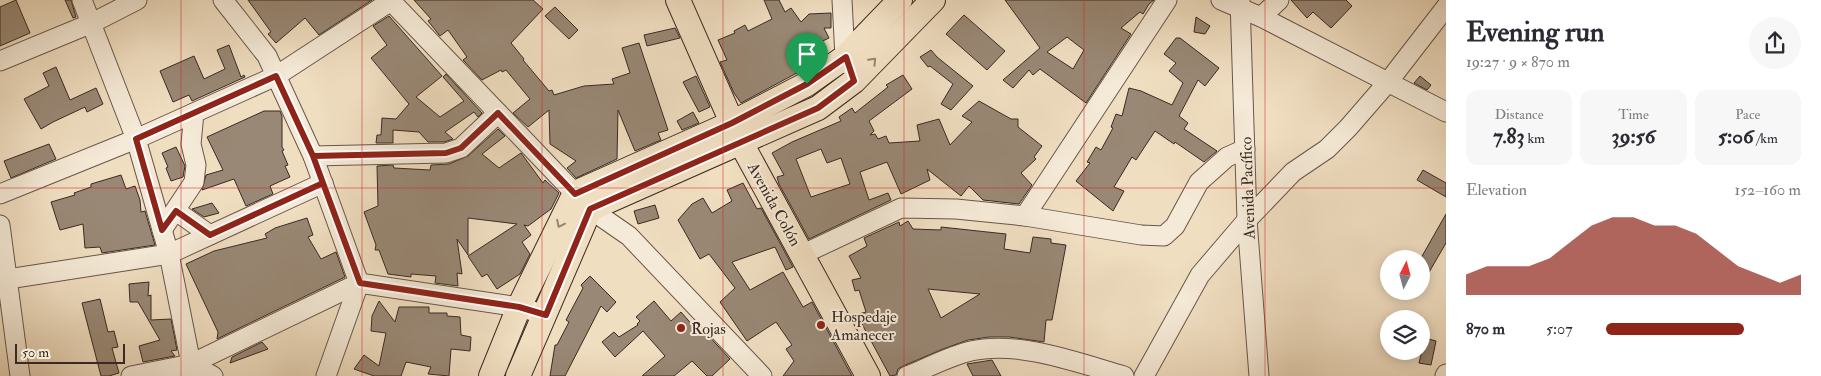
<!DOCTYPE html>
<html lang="en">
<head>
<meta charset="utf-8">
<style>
	body { margin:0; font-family:"IM FELL Double Pica",serif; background:#f7f7f7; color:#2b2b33; height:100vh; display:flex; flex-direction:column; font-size:19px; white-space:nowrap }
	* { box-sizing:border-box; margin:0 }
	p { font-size:16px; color:#7c7c81 }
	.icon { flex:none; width:28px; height:28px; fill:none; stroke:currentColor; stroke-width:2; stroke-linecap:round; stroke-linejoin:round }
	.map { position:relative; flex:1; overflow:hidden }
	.details { display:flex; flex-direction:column; background:#fff; width:375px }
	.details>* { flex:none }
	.needle { width:32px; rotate:6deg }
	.buttons { position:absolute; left:1380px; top:250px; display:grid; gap:10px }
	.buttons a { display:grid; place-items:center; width:50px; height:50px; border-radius:50%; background:#fff; box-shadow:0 2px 12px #0003; font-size:25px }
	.scale { position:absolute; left:15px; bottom:12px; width:110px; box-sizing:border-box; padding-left:5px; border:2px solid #3a2a23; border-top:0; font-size:14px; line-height:18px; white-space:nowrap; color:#3a2a23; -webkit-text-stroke:4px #f5ead7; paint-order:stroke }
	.pin { position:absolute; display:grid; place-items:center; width:42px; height:42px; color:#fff; margin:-51px -21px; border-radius:50% 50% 50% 0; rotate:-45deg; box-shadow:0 0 5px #0007 }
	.pin .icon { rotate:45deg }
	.round { display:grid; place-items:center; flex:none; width:52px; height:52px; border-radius:26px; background:#f7f7f7 }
	.headline { display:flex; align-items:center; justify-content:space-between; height:85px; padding:0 20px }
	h1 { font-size:28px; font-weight:700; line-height:38px }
	.metrics { display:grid; grid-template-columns:repeat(3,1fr); gap:8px; height:85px; padding:5px 20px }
	.metrics div { display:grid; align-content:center; border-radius:12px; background:#f7f7f7; text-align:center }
	.metrics b { font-size:21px; font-weight:700 }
	.metrics small { font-size:14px; font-weight:400 }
	.metrics p { font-size:14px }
	.chart { height:140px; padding:10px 20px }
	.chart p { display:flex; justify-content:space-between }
	.chart svg { width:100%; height:90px; margin-top:5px; fill:#8f2418; opacity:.7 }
	ul { padding:0 20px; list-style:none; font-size:16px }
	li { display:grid; grid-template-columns:80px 60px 1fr; align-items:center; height:38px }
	li i { height:12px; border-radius:6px; background:#8f2418 }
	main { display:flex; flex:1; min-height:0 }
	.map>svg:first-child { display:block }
</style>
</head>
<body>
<main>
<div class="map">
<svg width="1446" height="376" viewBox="0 0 1446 376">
	<rect width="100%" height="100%" fill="#f0dec1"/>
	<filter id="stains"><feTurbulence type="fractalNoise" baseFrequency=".004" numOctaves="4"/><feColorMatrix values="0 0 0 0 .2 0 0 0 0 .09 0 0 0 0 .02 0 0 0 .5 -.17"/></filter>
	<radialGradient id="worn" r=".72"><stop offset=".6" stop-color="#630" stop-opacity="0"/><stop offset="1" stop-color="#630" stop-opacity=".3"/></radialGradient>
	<!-- building -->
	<g fill="#998875" stroke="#3a2a23" fill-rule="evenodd">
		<polygon points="16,0 30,33 0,46 0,7"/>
		<polygon points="65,0 71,0 76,17 73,18"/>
		<polygon points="248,0 372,0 319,35 305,18 276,43 268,34 271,32"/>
		<polygon points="414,0 533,0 543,9 511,43 524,59 523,60 549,91 552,90 554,95 584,86 614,84 612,79 630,73 622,48 639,43 668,130 658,133 661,140 635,151 618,110 617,159 576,178 567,168 576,161 550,144 549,110 528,127 513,113 530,99 506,70 502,72 501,70 482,80 463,60 467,57 448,30 440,36 428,21 431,19"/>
		<polygon points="764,0 779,0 785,12 791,8 801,22 809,14 831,13 831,28 824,28 829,38 812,46 818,56 806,64 808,67 741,103 734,93 720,62 727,60 718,40 735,33 734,31 745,25 748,31 772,19"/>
		<path d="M1005 0H1154L1149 4 1143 14 1140 12 1121 28 1131 34 1086 103 1040 69 1033 75 1029 70 1013 88 1003 80 1040 48ZM1067 37 1084 50 1073 69 1047 52Z"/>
		<polygon points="1291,0 1346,0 1352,6 1331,28 1313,12 1307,18"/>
		<polygon points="555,7 578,30 569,39 545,16"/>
		<polygon points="964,15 1005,51 987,70 946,34"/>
		<polygon points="389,16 442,76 416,97 440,117 464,101 443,77 446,74 482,113 478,117 474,112 445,132 453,139 444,142 428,142 419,132 393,130 393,143 376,143 377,135 381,135 382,118 396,119 409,104 371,58 387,45 373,26"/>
		<polygon points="1196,17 1210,26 1205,34 1194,32"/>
		<polygon points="675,28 680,38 647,46 644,35"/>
		<polygon points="1176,38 1180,38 1219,68 1205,86 1198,80 1179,116 1188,123 1184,129 1217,151 1204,162 1175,142 1174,144 1155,131 1136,160 1132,157 1114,187 1124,191 1113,211 1076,181 1090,163 1087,162 1096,147 1101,150 1113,128 1111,127 1116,114 1122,116 1129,88 1141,91 1172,105 1183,83 1169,71 1176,63 1164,54"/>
		<polygon points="229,45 241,77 244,75 245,77 192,101 189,95 173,102 160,71 194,56 204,79 225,69 217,50"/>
		<polygon points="931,50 937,57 973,86 951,110 941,104 953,84 930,66 928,67 920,57"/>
		<polygon points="56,67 70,100 96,88 103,104 87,112 85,107 53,122 41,129 24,99 49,86 43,73"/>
		<path d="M903 75 912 89 869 121 874 131 870 135 875 134 878 139 886 136 889 143 920 141 917 125 939 119 950 145 972 122 962 116 979 101 1011 119H1018V127L1042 146 1034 157 1036 159 1021 173 1032 185 1019 204 983 200 969 186 961 196 927 169 930 180 901 194 887 162 860 172 869 200 888 193 891 200 809 239 779 184 777 177 784 175 772 153 792 142 841 121 839 117 852 108 855 113 888 87 886 85ZM821 149 827 163 841 158 850 184 811 197 796 159Z"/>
		<polygon points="696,76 710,107 699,112 683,82"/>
		<polygon points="1420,76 1431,85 1427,90 1414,83"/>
		<polygon points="264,111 280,111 282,116 282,147 284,150 282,151 288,165 285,166 290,177 270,186 273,194 246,206 234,179 202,190 206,175 223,170 207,137"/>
		<polygon points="693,112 699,123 682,130 677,121"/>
		<polygon points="498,129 505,136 482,154 499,168 521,153 543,183 545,180 559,193 551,209 528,226 524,225 531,235 522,242 530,254 520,274 497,289 487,274 482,277 468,256 517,224 468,218 468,255 457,239 462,274 457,273 458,286 435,283 436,276 411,274 411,277 388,274 379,250 375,250 376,245 364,212 378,206 377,166 393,165 394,168 430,170 431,165 449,164 468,156"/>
		<polygon points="49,144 56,159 11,178 4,161"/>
		<polygon points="176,147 185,166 183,177 171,181 166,168 168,167 162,153"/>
		<polygon points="1423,170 1446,183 1446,197 1417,180"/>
		<polygon points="121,175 126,189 135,186 140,200 141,212 145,211 155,245 102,253 100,247 85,248 83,224 60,230 51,202 75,195 74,193 91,187 91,184"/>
		<polygon points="743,183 757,209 761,208 793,267 786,270 775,247 732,262 750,290 783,272 803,307 812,302 852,376 783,376 794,361 786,349 792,345 776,322 747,341 720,302 735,288 709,254 700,259 678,220 692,204 703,198 712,213 732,201 727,190"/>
		<polygon points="212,203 219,213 204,217 192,209"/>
		<polygon points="655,205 659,218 638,224 634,211"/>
		<polygon points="1446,214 1446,243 1421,286 1421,258"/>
		<polygon points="307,218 313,235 308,237 321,259 336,252 345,277 217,339 218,332 186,264 214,251 267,238 265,234 275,228"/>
		<path d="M908 221 913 229 941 230V227L1006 234 1004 249 1030 253 1033 237 1051 239V243L1066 245 1052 320H1046L1044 342 1009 337H989L968 340 943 349 903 366 898 369 896 375 890 376 863 326 859 314 866 312 859 290 855 291 852 280 861 278 849 256 867 246 864 238 899 222 900 226ZM928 289 980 294 941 318Z"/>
		<polygon points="590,276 616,302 607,312 601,306 565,376 550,376 555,345 557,345 569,322 566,320 583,288 581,285"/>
		<polygon points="149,282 148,296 151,295 151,320 171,319 177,350 171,351 175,356 143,362 139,346 160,340 138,302 130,302 129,284"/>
		<polygon points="100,299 108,332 114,331 118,347 112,348 119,373 109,376 101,376 82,303"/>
		<polygon points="379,301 395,322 399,307 429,307 429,313 447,313 447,316 460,317 461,335 471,337 470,351 451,349 449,376 428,374 431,367 406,362 401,376 374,376 354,369 364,355 379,366 386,333 371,331 372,316"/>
		<polygon points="654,301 671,321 681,312 701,335 704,331 730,359 712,376 707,376 692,361 674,376 642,376 665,356 643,331 615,357 602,342 614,332 619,337 638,325 637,324 640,321 636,317"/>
		<polygon points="1425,338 1436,341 1431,365 1419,363"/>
		<polygon points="262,342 268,349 230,363 232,357"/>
		<polygon points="992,360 1001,376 973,376 967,364"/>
	</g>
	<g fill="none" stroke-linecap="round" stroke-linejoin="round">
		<defs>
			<g id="minor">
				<polyline points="82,0 136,139 169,254 191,364 190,374"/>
				<polyline points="223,0 267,56 313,156 359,283 326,376"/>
				<polyline points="390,0 590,209 629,236 762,376"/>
				<polyline points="842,0 845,57 849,65"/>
				<polyline points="1221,0 1261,17 1446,112"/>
				<polyline points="1240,0 1247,220 1259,376"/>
				<polyline points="1261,17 1279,0"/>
				<polyline points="0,61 92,23 137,0"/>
				<polyline points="313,156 446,153 461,148 498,113"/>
				<polyline points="0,194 136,139 276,76 391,1"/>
				<polyline points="176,211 210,235"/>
				<polyline points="1025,216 1167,0"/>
				<polyline points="0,225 20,376"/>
				<polyline points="162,230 194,182 196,165 191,144 194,113"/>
				<polyline points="803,254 901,208 956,209 1025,216 1141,235 1164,236 1175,226 1199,182 1227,157 1245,149"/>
				<polyline points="8,279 169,254 323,183"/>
				<polyline points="191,364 213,376"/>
				<polyline points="131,376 191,364 359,283 519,307 546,315"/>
				<path d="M907 376C928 368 949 356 971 351 1018 340 1079 363 1124 376"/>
				<polyline points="1144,376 1200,275 1247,220 1293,172 1327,149 1348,128 1388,82 1446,7"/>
				<polyline points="1445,376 1446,374"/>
			</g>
			<g id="major">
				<polyline points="678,0 741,143 868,376"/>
				<polyline points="491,376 519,307 575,193 732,123 807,84 845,57 900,0"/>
				<polyline points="518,376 590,209 818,108 854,81 933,0"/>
			</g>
		</defs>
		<!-- minor casing -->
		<use href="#minor" stroke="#68574a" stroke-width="21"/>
		<!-- major casing -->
		<use href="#major" stroke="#3a2a23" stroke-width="26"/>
		<!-- minor -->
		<use href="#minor" stroke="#f5ead7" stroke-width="19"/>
		<!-- major -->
		<use href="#major" stroke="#f0dec1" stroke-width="24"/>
	</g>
	<!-- one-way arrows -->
	<defs><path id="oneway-chevron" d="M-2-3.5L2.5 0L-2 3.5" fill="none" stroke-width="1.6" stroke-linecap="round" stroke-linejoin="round" transform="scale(1.25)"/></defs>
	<g stroke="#958472">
		<use href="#oneway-chevron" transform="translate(873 61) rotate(-46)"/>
		<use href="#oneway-chevron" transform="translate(560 224) rotate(116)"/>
	</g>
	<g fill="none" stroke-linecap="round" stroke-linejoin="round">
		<defs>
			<polyline id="route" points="807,84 732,123 575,194 498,113 461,148 446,153 313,156 323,183 210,235 176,211 162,230 136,139 276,76 313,156 360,283 519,307 546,315 590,209 818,108 854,81 846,57 807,84"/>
		</defs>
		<!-- route casing -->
		<use href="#route" stroke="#fff" stroke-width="10"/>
		<!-- route -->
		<use href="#route" stroke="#8f2418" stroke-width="6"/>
	</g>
	<!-- grid -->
	<path fill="none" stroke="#d62828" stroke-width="1" stroke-opacity="0.55" d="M181 0V376M362 0V376M542 0V376M723 0V376M904 0V376M1084 0V376M1265 0V376M0 188H1446"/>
	<!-- markers -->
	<g fill="#8f2418" stroke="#f5ead7" stroke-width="2">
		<circle cx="821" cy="325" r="5"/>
		<circle cx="681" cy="328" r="5"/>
	</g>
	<g text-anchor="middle" stroke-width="4" stroke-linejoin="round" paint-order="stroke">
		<!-- street labels -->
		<g font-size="16" fill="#3a2a23" stroke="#f5ead7">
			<text transform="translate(1247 188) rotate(-92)" y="6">Avenida Pacífico</text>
			<text transform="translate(775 204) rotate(61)" y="6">Avenida Colón</text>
		</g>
		<!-- poi labels -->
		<g font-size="16" fill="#3a2a23" stroke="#f5ead7" text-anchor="start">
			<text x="831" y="322">Hospedaje<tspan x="831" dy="18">Amanecer</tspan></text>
			<text x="691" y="334">Rojas</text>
		</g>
	</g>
	<rect width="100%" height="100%" filter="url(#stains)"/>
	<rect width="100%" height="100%" fill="url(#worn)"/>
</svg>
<div class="buttons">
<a><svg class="needle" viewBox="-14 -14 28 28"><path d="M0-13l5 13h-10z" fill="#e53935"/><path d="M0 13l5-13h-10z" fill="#7c7c81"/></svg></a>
<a><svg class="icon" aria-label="layers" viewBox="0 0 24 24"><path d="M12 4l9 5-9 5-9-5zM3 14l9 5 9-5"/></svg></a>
</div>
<div class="scale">50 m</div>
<div class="pin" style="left:807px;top:84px;background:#1e9e55"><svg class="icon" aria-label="arrive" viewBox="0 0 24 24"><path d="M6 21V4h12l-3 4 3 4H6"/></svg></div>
</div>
<section class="details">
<div class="headline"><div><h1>Evening run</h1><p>19:27 · 9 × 870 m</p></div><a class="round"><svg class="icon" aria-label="share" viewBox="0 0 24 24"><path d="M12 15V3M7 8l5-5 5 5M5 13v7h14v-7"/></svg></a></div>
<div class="metrics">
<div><p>Distance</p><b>7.83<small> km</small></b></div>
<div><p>Time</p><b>39:56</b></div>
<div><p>Pace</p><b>5:06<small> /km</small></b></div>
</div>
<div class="chart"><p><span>Elevation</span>152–160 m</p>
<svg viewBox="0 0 160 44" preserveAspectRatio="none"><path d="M0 44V34L10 30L20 30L30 30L40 26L50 18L60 10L70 6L80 6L90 10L100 10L110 14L120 22L130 30L140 34L150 38L160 34V44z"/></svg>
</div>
<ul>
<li><b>870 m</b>5:07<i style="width:71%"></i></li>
</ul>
</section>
</main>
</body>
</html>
